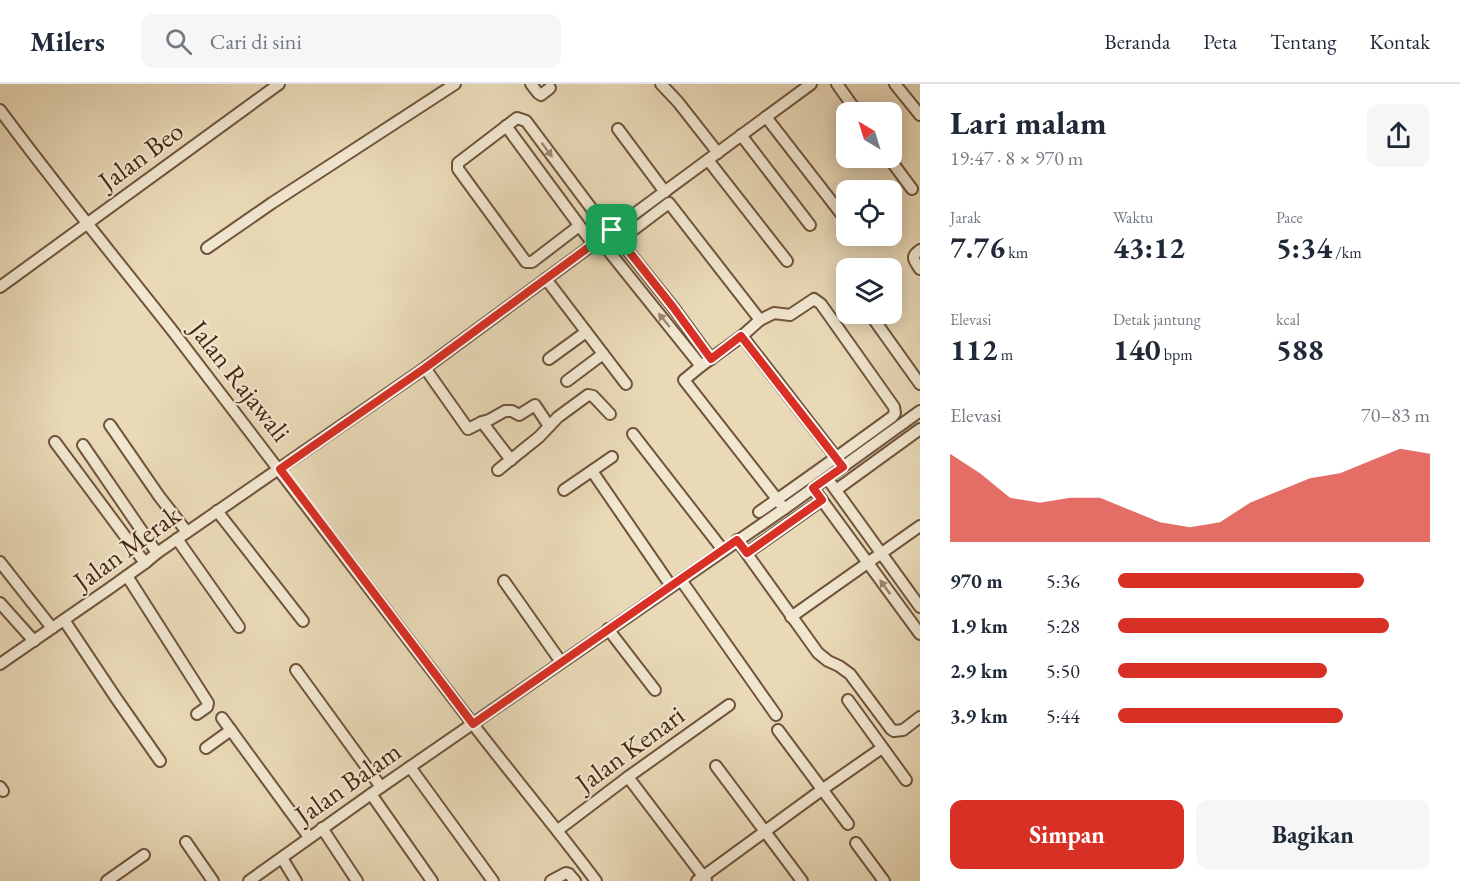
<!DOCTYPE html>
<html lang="id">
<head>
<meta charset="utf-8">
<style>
	body { margin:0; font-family:"EB Garamond",serif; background:#f6f6f7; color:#1f2937; height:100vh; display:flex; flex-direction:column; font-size:22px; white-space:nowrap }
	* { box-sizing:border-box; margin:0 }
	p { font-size:20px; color:#747a83 }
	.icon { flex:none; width:33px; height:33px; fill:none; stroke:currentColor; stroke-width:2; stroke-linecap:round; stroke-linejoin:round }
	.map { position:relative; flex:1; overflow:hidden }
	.details { display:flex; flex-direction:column; background:#fff; width:540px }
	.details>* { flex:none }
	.needle { width:39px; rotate:322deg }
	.tools { position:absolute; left:836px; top:18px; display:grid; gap:12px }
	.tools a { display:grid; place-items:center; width:66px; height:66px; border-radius:12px; background:#fff; box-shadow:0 3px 15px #0003; font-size:30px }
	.pin { position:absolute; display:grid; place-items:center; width:51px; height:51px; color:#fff; margin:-26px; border-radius:12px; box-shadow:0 3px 9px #0006 }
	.round { display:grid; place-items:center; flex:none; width:63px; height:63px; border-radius:12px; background:#f6f6f7 }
	.summary { display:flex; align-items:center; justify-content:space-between; height:102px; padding:0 30px }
	h1 { font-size:33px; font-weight:700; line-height:45px }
	.stats { display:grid; grid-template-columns:repeat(3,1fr); gap:9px; height:102px; padding:6px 30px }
	.stats div { display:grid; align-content:center }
	.stats b { font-size:30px; font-weight:700 }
	.stats small { font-size:16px; font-weight:400 }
	.stats p { font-size:16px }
	.chart { height:168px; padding:12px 30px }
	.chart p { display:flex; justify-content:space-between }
	.chart svg { width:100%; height:108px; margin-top:6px; fill:#d93025; opacity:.7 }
	.button { display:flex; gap:12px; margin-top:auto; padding:12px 30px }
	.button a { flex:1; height:69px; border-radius:12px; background:#d93025; color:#fff; font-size:24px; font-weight:700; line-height:69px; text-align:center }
	.button a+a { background:#f6f6f7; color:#1f2937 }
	ul { padding:0 30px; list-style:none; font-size:20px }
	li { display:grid; grid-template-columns:96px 72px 1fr; align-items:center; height:45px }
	li i { height:15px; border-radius:8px; background:#d93025 }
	header { display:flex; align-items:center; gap:36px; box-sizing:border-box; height:84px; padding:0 30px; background:#fff; border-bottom:2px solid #e0e1e3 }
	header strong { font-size:28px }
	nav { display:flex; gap:33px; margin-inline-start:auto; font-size:21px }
	.search { width:420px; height:54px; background:#f6f6f7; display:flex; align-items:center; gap:15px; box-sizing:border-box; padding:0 21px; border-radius:12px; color:#747a83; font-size:22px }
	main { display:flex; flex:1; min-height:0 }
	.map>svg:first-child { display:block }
</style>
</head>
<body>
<header>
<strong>Milers</strong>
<div class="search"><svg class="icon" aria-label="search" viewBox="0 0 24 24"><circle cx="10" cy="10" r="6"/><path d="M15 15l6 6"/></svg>Cari di sini</div>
<nav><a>Beranda</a><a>Peta</a><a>Tentang</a><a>Kontak</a></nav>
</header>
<main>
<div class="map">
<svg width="920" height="797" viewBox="0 0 920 797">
	<rect width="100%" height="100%" fill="#e9d9b7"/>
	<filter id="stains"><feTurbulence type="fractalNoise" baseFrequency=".00333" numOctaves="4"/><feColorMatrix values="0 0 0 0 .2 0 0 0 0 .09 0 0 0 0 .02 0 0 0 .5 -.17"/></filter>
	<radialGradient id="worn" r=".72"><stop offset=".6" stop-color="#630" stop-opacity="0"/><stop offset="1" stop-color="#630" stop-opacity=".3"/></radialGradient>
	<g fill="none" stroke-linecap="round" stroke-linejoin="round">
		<defs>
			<g id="minor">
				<polyline points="531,0 538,9 541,11 550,4"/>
				<polyline points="661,0 678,18 718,69"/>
				<polyline points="837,0 857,28"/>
				<polyline points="895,0 920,31"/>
				<path d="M0 26C56 102 116 175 175 250 274 378 371 507 469 635 511 690 555 742 596 797"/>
				<polyline points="766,33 846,136"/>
				<polyline points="506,42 593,160"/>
				<polyline points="618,45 665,108"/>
				<polyline points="741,51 810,141"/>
				<polyline points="889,74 912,105"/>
				<polyline points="708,76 787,177"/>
				<polyline points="579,142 532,178 526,178 458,85 458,79 517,34 526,37 609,148"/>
				<polyline points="616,152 673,223 711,275"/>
				<polyline points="599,155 701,282"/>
				<polyline points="620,156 669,119 760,236"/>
				<polyline points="207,164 272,119 455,0"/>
				<path d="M920 166C910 173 914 176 920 185"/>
				<polyline points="546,195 626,300"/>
				<polyline points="0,203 279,0"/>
				<polyline points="870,230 920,300"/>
				<polyline points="742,252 839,377"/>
				<polyline points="549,275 586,248"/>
				<polyline points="425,284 468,345 482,338 489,336 505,327 512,327 519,331 535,321 549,342"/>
				<polyline points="567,297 603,270"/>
				<polyline points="482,338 511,376"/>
				<polyline points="110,341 159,412 187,448"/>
				<polyline points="633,350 723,466"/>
				<polyline points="55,358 145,479"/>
				<polyline points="83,361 157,469"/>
				<polyline points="498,386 539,353 558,333 588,311 593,312 610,330"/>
				<polyline points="592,387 671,502"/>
				<polyline points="827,394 920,523"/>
				<polyline points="813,404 920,550"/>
				<polyline points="564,406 612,373"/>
				<polyline points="836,406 920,345"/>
				<polyline points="217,427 303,537"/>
				<path d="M759 428C804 397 848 365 892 333L895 329 894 323 821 220 814 215 790 231 774 229 760 236 742 252 701 282 684 296 777 415 784 425"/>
				<polyline points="177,455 239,543"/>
				<polyline points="737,456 818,569 828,577 839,582 850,590 891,645 894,647 903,646 920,633"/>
				<polyline points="747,469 822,416"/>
				<polyline points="0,478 52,544"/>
				<polyline points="127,492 208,619 207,623 197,630"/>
				<polyline points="681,496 776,631"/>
				<polyline points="504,497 561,578"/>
				<polyline points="0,519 34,557"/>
				<polyline points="791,533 920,442"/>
				<polyline points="64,536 116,614 160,677"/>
				<polyline points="608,545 655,606"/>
				<polyline points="0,580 110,504 145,479 157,469 425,284 811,0"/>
				<polyline points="296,586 381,703"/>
				<polyline points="848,616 906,696"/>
				<polyline points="222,634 309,753"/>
				<polyline points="778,646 848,740"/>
				<polyline points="206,664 231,646"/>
				<polyline points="716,682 802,797"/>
				<polyline points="410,683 493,797"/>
				<polyline points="628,693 706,796"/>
				<polyline points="0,703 3,707"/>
				<polyline points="371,710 432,797"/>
				<polyline points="322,744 357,797"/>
				<polyline points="558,746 628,693 729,621"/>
				<polyline points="186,758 213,797"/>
				<polyline points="856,759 884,797"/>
				<polyline points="282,774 296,797"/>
				<polyline points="107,797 144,771"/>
				<polyline points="249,797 381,703 784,425 920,327"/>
				<polyline points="551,797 566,789 569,790 575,797"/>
				<polyline points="697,797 823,705 882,664"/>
			</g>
		</defs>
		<!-- minor casing -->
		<use href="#minor" stroke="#70543a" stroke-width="14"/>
		<!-- minor -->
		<use href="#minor" stroke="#f1e6d0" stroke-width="10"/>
	</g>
	<!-- one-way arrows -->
	<defs><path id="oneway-solid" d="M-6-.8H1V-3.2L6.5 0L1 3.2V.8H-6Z" transform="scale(1.5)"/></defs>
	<g fill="#9c8670">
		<use href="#oneway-solid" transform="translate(547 66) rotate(53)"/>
		<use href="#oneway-solid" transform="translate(664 236) rotate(-129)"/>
		<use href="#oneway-solid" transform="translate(885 503) rotate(-126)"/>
	</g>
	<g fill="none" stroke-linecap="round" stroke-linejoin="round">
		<defs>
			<polygon id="route" points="612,146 673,223 711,275 741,252 843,383 813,404 822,416 747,469 737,456 473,640 280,385 425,284"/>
		</defs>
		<!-- route casing -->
		<use href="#route" stroke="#fff" stroke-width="12"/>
		<!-- route -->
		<use href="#route" stroke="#d93025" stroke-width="8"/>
	</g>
	<g text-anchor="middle" stroke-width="4.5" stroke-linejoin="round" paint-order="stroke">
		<!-- street labels -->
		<g font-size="27" fill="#472711" stroke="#f1e6d0">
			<text transform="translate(141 72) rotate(-36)" y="9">Jalan Beo</text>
			<text transform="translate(240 297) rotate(52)" y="9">Jalan Rajawali</text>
			<text transform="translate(127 464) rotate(-36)" y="9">Jalan Merak</text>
			<text transform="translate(630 665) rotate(-36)" y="9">Jalan Kenari</text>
			<text transform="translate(348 699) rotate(-35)" y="9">Jalan Balam</text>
		</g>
	</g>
	<rect width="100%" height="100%" filter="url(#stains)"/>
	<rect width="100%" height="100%" fill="url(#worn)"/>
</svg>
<div class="tools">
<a><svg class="needle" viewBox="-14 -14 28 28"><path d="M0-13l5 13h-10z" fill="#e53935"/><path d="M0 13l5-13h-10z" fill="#747a83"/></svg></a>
<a><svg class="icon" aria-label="locate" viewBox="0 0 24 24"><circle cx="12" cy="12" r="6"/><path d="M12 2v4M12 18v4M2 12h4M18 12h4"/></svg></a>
<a><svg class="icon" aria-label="layers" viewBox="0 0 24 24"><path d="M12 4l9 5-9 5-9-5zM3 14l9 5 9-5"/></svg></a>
</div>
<div class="pin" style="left:612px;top:146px;background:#1e9e55"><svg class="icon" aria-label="arrive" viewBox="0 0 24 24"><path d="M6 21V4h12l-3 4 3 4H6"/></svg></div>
</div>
<section class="details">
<div class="summary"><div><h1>Lari malam</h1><p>19:47 · 8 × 970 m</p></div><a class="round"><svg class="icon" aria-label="share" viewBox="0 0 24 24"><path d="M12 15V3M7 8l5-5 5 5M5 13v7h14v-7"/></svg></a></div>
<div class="stats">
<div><p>Jarak</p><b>7.76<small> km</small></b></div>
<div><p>Waktu</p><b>43:12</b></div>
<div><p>Pace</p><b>5:34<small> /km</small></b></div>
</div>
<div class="stats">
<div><p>Elevasi</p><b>112<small> m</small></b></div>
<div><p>Detak jantung</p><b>140<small> bpm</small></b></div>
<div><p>kcal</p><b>588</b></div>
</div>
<div class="chart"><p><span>Elevasi</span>70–83 m</p>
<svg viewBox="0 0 160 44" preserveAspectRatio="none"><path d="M0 44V8L10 16L20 26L30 28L40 26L50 26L60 31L70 36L80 38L90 36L100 28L110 23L120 18L130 16L140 11L150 6L160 8V44z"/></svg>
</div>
<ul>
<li><b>970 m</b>5:36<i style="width:79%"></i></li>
<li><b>1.9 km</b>5:28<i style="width:87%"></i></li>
<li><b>2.9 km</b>5:50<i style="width:67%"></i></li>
<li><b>3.9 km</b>5:44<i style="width:72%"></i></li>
</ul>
<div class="button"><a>Simpan</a><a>Bagikan</a></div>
</section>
</main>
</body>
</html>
